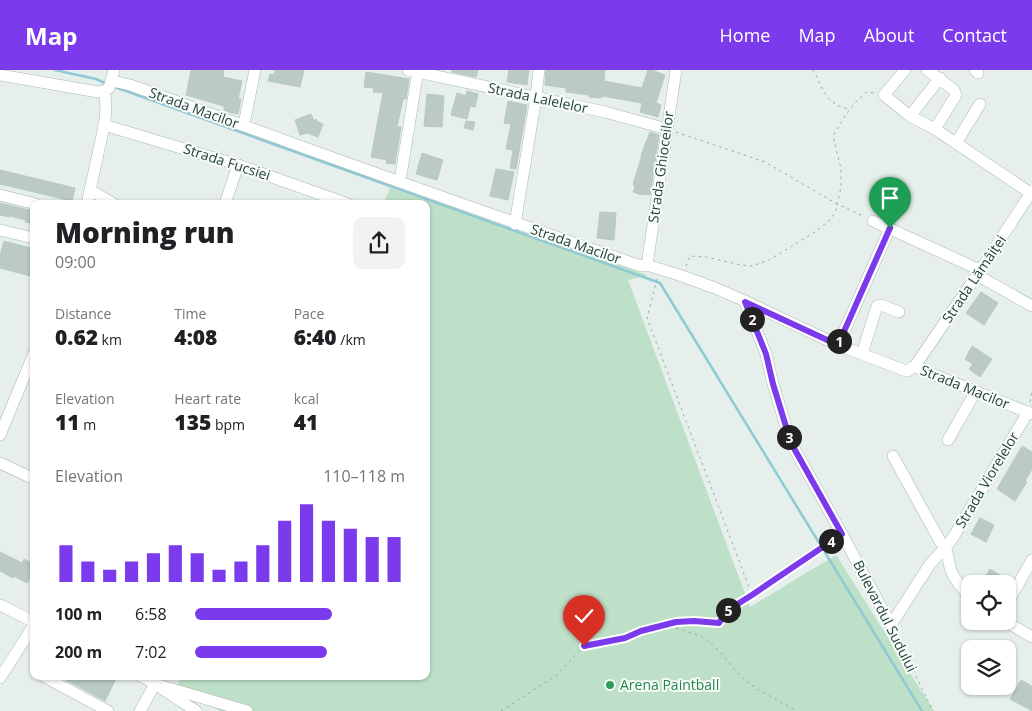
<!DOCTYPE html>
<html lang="en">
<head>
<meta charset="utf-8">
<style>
	body { margin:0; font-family:"Open Sans",sans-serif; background:#f2f2f2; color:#202124; height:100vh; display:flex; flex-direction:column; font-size:19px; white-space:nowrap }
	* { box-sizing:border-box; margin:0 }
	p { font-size:16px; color:#757577 }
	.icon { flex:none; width:28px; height:28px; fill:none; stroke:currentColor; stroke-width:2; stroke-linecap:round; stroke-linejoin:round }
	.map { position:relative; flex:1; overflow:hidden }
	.panel { position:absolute; left:30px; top:130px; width:400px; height:480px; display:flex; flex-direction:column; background:#fff; border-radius:10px; box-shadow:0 1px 4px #0004 }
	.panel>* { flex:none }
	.controls { position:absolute; left:961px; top:505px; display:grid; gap:10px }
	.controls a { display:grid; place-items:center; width:55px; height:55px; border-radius:10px; background:#fff; box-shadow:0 1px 4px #0004; font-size:25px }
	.pin { position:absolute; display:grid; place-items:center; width:42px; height:42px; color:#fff; margin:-51px -21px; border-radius:50% 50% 50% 0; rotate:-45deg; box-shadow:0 0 5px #0007 }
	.pin .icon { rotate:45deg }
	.km { position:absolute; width:25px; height:25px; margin:-12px; border-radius:50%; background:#222; color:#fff; font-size:14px; line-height:25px; text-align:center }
	.round { display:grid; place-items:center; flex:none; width:52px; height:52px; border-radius:10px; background:#f2f2f2 }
	.overview { display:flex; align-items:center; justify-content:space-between; height:85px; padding:0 25px }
	h1 { font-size:28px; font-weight:800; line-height:38px }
	.figures { display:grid; grid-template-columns:repeat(3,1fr); gap:8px; height:85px; padding:5px 25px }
	.figures div { display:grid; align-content:center }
	.figures b { font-size:21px; font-weight:800 }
	.figures small { font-size:14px; font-weight:400 }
	.figures p { font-size:14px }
	.chart { height:140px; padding:10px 25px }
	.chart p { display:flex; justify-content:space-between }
	.chart svg { width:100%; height:90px; margin-top:5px; stroke:#7c3aed; stroke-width:6 }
	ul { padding:0 25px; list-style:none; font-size:16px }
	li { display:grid; grid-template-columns:80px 60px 1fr; align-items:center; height:38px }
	li i { height:12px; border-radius:6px; background:#7c3aed }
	header { display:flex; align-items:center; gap:30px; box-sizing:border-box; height:70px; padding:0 25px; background:#7c3aed; color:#fff }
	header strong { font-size:24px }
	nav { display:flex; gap:28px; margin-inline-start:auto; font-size:18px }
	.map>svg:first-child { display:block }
</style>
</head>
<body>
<header>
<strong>Map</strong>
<nav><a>Home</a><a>Map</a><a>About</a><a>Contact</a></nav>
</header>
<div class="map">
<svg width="1032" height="641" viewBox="0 0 1032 641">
	<rect width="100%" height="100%" fill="#e6efeb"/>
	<!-- green -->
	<polygon fill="#bfe0c8" points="390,118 648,205 628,210 750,537 836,485 934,641 220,641 176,618 182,606 426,606 426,134 383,134"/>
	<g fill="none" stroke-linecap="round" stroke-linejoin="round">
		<!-- stream -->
		<g stroke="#8ec9d4" stroke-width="2.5">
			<polyline points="55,0 96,9 107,14"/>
			<polyline points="112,16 660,213 922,641"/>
		</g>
	</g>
	<!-- building -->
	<g fill="#bbcac4" stroke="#b8c9c2">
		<polygon points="191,0 224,0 223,7 242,11 238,29 241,29 238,44 224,41 224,36 186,25"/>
		<polygon points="275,0 304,0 300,17 268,11 270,4 274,5"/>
		<polygon points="452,0 478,0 476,7 452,2"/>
		<polygon points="509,0 529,0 527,15 507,12"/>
		<polygon points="546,0 605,0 604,11 642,18 648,0 652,0 665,5 656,33 661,35 658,47 640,42 642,33 602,26 601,28 589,27 589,25 566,22 566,18 545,15"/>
		<polygon points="366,2 409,9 406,29 403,29 397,57 401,57 395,94 386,93 387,90 371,87 383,23 373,22 374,18 364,17"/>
		<polygon points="467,21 478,24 475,37 470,36 467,49 451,45 457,23 466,26"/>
		<polygon points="427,24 444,26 442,57 424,56"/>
		<polygon points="508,31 527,35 516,99 510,98 513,80 506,79 511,54 504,53"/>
		<polygon points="311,44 314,51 316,49 318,52 323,54 318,67 307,63 300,65 295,50"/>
		<polygon points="466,51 475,52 473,60 464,58"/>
		<polygon points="650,62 659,65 650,125 644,124 642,125 633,122 635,117 633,114 642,85 641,85"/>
		<polygon points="422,83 443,90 437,110 416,104"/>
		<polygon points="496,99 514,102 508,130 490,126"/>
		<polygon points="0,100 75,118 72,131 0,114"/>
		<polygon points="0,133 34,141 34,154 25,152 26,150 10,146 9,147 0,145"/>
		<polygon points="600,142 616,143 614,170 597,168"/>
		<polygon points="4,171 34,179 34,207 0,198 0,185"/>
		<polygon points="981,222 998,233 984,255 966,243"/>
		<polygon points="972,276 992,289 980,307 969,299 973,294 965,289"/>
		<polygon points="1022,376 1032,382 1032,399 1025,411 1027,412 1015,431 997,419"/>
		<polygon points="980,448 994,455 986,472 971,464"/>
		<polygon points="0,482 22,493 24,489 34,494 34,500 27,513 14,506 13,508 0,501"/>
		<polygon points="990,499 1011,512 1010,514 981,514"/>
		<polygon points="59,606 117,606 105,631"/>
		<polygon points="1021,610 1032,616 1032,641 1010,629"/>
	</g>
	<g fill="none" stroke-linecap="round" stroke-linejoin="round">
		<defs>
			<g id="minor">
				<polyline points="408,0 605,42 667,59"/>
				<polyline points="905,0 884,25 910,46 935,59 1032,124"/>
				<polyline points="927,0 954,20 956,25 935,59"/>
				<polyline points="975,0 978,3"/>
				<polyline points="0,5 98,22 104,21 109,18 114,0"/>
				<path d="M112 11 130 15C299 75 468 138 638 195L643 196 647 195 682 206 715 218 745 231 838 275 906 301H908L912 297H915L1032 344"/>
				<polyline points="910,46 940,8"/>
				<polyline points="104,55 238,95 348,134"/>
				<polyline points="243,55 246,45 255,0"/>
				<polyline points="956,73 980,34"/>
				<polyline points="400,111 418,0"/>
				<polyline points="90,120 114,134"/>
				<polyline points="0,125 36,134"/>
				<path d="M87 134C91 116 95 98 99 79 103 61 109 40 104 21"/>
				<polyline points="225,134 238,95"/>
				<polyline points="873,151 980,200"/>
				<polyline points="515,154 536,27 539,0"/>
				<polyline points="0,160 34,168"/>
				<polyline points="647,195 676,0"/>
				<polyline points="977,205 1032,236"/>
				<polyline points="745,231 766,284 773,314 791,373 842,464 891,555 930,494 946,477 954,466 1028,342"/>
				<polyline points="838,275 890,158"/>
				<polyline points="862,284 877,236 881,235 899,242"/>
				<polyline points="915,297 917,293 977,205 1032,121"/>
				<polyline points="0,365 34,283"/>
				<polyline points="948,370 976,321"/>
				<path d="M893 386 941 473C950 481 947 492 952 503 957 513 963 520 970 527"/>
				<polyline points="0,393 34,409"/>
				<polyline points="1008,532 1032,490"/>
				<polyline points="0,535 34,552"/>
				<polyline points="1005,551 1032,567"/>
				<polyline points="43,606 108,641"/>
				<polyline points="141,606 155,614 196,641"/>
				<polyline points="0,608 34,555"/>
				<polyline points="140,641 155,614 247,641"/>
			</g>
		</defs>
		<!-- minor casing -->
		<use href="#minor" stroke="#a8b8b2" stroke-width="12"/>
		<!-- path -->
		<g stroke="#86b3a5" stroke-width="1" stroke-dasharray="2.5 4" stroke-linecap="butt">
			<path d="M812 0 814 1C823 20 826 34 849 39"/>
			<polyline points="676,62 765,92 837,134 863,146"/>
			<path d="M686 196 690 186 706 187 741 195 752 196 769 190 815 162 831 149 836 140 841 117V99L833 66C844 48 850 35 867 22L875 23"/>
			<polyline points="657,209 647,248 752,525"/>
			<polyline points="1030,332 1032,321"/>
			<path d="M661 556C683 550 697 551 719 553L728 540 752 525 833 470"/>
			<polyline points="896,565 933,641"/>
			<polyline points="501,641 557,605 584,576 591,574 608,572 625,568 641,561 660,556 680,559 705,568 720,582 741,607 757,619 797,641"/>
		</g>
		<!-- minor -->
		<use href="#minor" stroke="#fff" stroke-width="11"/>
	</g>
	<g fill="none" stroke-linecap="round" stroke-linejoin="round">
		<defs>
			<polyline id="route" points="584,576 625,568 641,561 676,552 694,551 719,553 728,540 752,525 842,464 791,373 773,314 766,284 745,232 838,275 890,158"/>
		</defs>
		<!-- route casing -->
		<use href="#route" stroke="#fff" stroke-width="10"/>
		<!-- route -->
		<use href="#route" stroke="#7c3aed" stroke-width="6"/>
	</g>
	<!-- markers -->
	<circle fill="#2e9e5b" stroke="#f7fbf9" stroke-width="2" cx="610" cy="615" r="5"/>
	<g text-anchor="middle" stroke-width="4" stroke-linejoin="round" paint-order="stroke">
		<!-- street labels -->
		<g font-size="14" fill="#24423a" stroke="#f7fbf9">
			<text transform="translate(538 28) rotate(12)" y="5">Strada Lalelelor</text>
			<text transform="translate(194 38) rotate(20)" y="5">Strada Macilor</text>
			<text transform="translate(227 92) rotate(18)" y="5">Strada Fucsiei</text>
			<text transform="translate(661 97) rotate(-82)" y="5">Strada Ghioceilor</text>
			<text transform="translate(576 174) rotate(19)" y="5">Strada Macilor</text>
			<text transform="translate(974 209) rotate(-56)" y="5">Strada Lămâiței</text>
			<text transform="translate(965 317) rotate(22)" y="5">Strada Macilor</text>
			<text transform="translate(987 410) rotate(-59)" y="5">Strada Viorelelor</text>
			<text transform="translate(885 546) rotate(63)" y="5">Bulevardul Sudului</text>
		</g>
		<!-- leisure labels -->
		<g font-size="14" fill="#27864d" stroke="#f7fbf9" text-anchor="start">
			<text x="620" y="620">Arena Paintball</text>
		</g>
	</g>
</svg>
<div class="controls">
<a><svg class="icon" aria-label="locate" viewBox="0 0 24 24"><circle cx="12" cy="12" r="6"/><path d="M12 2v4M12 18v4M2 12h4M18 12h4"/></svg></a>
<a><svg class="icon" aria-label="layers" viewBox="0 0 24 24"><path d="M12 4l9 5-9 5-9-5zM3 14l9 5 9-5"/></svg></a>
</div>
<div class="pin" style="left:890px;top:158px;background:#1e9e55"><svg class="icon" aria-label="arrive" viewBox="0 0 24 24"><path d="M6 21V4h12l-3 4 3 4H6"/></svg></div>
<div class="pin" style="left:584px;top:576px;background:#d93025"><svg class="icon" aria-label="check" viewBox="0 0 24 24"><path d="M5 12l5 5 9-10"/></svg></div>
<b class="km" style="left:839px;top:271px">1</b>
<b class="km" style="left:752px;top:249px">2</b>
<b class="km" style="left:789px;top:367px">3</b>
<b class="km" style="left:831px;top:471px">4</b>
<b class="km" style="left:728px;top:540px">5</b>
<section class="panel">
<div class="overview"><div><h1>Morning run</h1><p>09:00</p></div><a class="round"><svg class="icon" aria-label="share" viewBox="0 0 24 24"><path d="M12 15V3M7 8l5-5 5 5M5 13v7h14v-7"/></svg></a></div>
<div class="figures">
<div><p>Distance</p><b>0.62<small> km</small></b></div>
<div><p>Time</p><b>4:08</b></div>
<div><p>Pace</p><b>6:40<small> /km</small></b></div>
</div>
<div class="figures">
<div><p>Elevation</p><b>11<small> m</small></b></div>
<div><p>Heart rate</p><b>135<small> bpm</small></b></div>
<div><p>kcal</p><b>41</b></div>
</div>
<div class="chart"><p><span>Elevation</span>110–118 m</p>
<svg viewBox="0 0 160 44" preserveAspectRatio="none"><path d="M5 44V26M15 44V34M25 44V38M35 44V34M45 44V30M55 44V26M65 44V30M75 44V38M85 44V34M95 44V26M105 44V14M115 44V6M125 44V14M135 44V18M145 44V22M155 44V22"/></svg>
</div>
<ul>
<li><b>100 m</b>6:58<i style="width:65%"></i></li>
<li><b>200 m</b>7:02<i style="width:63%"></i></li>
</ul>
</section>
</div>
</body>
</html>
